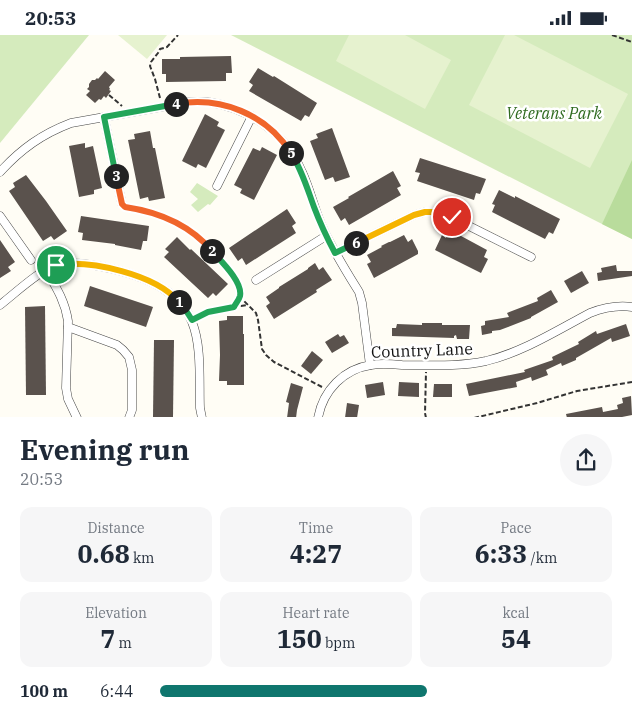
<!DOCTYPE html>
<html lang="en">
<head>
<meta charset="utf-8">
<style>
	body { margin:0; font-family:"IBM Plex Serif",serif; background:#f6f6f7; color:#1f2937; height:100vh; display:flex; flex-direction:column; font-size:19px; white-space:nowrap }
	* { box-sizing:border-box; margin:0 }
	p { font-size:16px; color:#747a83 }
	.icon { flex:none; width:28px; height:28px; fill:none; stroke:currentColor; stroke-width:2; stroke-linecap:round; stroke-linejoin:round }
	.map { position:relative; height:382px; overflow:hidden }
	.details { display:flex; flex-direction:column; background:#fff; flex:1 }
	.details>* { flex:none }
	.pin { position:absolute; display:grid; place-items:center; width:42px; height:42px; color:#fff; margin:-21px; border:2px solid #fff; border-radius:50%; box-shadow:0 1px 5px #0007 }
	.km { position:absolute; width:25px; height:25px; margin:-12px; border-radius:50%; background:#222; color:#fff; font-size:14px; line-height:25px; text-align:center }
	.round { display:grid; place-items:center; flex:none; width:52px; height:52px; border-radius:26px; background:#f6f6f7 }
	.headline { display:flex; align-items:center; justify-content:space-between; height:85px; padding:0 20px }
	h1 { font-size:28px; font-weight:700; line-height:38px }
	.figures { display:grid; grid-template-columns:repeat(3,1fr); gap:8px; height:85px; padding:5px 20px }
	.figures div { display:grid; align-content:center; border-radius:12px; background:#f6f6f7; text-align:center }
	.figures b { font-size:25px; font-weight:700 }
	.figures small { font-size:14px; font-weight:400 }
	.figures p { font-size:14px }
	ul { padding:0 20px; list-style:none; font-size:16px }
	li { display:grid; grid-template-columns:80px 60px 1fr; align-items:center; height:38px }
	li i { height:12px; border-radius:6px; background:#0f766e }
	.status { display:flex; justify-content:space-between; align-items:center; height:35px; padding:0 25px; background:#fff; direction:ltr }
	.status svg { height:14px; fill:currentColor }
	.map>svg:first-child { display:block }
</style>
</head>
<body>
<div class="status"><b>20:53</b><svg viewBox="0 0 49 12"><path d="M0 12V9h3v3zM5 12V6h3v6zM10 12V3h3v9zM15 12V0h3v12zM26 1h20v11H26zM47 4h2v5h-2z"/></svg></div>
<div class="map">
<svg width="632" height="383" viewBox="0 0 632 383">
	<rect width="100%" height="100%" fill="#fffdf5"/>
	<!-- green -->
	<g fill="#d5ebbd">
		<polygon points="0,0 89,0 0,108"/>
		<polygon points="231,0 632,0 632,204 602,189"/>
		<polygon points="197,148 218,161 210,170 208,169 198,177 191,170 198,164 190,157"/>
	</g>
	<!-- forest -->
	<polygon fill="#b9dc9c" points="632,125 632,204 602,189"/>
	<!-- pitch -->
	<g fill="#e6f2cf">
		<polygon points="118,0 167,0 147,24"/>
		<polygon points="349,0 405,0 451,25 425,74 336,26"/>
		<polygon points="505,0 514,0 628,59 590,133 469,70"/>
	</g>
	<!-- building -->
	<g fill="#5a524d">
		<polygon points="231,21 232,38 226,38 226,46 166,47 166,39 162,39 162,24 180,24 180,22"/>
		<polygon points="258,33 273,42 274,41 317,68 309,82 305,80 301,86 249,56 253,50 249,47"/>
		<polygon points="105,36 115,45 109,52 110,54 109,55 111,56 106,63 104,61 101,65 99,64 95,68 86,60 90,56 87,54 89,52 89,49 92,45 95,45 97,43 98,44"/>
		<polygon points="205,79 219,87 217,91 225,95 206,133 198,129 196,133 182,126"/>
		<polygon points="332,93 350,142 335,147 333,142 325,145 310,106 318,103 316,99"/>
		<polygon points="150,96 153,113 155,113 165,163 149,166 148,162 140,164 128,105 135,104 134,99"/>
		<polygon points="85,108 85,113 93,111 102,153 94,155 94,159 79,162 69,111"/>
		<polygon points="262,112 277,120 254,165 240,158 242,154 234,150 253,113 260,116"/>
		<polygon points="420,123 486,144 480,159 476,158 474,165 417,146 420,138 415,137"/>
		<polygon points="393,136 401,151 397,153 401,160 349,190 345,183 341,186 333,172 349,163 348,162"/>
		<polygon points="26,140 46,166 67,196 54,205 51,201 43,206 9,156 15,152 13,148"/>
		<polygon points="499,155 515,163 515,161 560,184 553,199 549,197 545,204 492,177 495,170 492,169"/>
		<polygon points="287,174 296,188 292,191 296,198 246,230 242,223 238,226 229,213"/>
		<polygon points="81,181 149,191 147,206 143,206 141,215 115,210 115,209 82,205 83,198 78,197"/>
		<polygon points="450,195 487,215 484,222 488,224 481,238 435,215 442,200 446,203"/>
		<polygon points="404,200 408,207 412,204 418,216 418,219 374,243 367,229 371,227 367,220 382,212 381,211 389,207 390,207"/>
		<polygon points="177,202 190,215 191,214 228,249 216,261 213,258 208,263 164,222 169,217 165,214"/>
		<polygon points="0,205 15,227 8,232 11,236 0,243"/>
		<polygon points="315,228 319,235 323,232 332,245 316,255 317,257 274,284 266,271 270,268 266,262 279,253 279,252 308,234 308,233"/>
		<polygon points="616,230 617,236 632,236 632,241 598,246 597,238 602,237 601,233"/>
		<polygon points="582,236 589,248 571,258 564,246"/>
		<polygon points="90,251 153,272 146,292 84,271"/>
		<polygon points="551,255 558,267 531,282 531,283 500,295 492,296 492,298 482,300 481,291 485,290 485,286 509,282 507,278 538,266 537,263"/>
		<polygon points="45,271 46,360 26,360 25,272"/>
		<polygon points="227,281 243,281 243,299 244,299 244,350 227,350 227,346 219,346 220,320 219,286 227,285"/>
		<polygon points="422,288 442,288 442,290 470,290 469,304 457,304 456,300 454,301 454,303 392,301 392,293 396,293 397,289 422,290"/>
		<polygon points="626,289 630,301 612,307 611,303 576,323 576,325 562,331 561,328 546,335 548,340 532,346 531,342 516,347 517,352 469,361 466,349 525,337 524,335 553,325 552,322 579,309 578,307 596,296 597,299"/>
		<polygon points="338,299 340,302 344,300 349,308 332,318 325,307"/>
		<polygon points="154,305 174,305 173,383 153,383"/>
		<polygon points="312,316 323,325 311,339 301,331"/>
		<polygon points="383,347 385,360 367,363 365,350"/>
		<polygon points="399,347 419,348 419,362 398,361"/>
		<polygon points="291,348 303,352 297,375 296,383 287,383 289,368 286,367"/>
		<polygon points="434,349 452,349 452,362 433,362"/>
		<polygon points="631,361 632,380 617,383 567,383 566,379 602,372 603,377 618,374 617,370 623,368 622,363"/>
		<polygon points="347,368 359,370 357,383 345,383"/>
	</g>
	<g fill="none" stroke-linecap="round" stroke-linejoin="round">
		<defs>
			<g id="street">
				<polyline points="104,82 122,169"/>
				<path d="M0 137C21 114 42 99 71 88L189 67C195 67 202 66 208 67 250 73 285 98 302 137 310 154 314 173 322 191 332 214 346 236 359 257L362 268 370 330"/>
				<polyline points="217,151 252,81"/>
				<polyline points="0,181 31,225"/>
				<polyline points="335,218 414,180 425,177 437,177 447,180 531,222"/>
				<path d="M46 235C56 252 65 266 68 286L66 353 68 364 77 383"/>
				<polyline points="256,245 326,201"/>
				<path d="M0 270C13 260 41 234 56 230 83 223 143 239 165 255 177 262 187 274 192 287 202 311 199 347 200 373L202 383"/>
				<polyline points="68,292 117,310 123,315 129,322 132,335 132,375 129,383"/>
				<path d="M318 383C323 355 344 334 371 330 381 328 392 329 402 330 430 330 458 332 486 326 523 317 556 296 590 278 603 273 618 270 632 272"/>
			</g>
		</defs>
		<!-- street casing -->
		<use href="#street" stroke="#444" stroke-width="9"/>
		<!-- path -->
		<g stroke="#333" stroke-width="2" stroke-dasharray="5 2.5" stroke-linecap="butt">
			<polyline points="612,0 632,7"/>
			<polyline points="109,60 122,71"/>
			<polyline points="160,63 155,44 150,31 151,27 158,18 160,14 167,12 178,0"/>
			<polyline points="128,173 156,178 170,184 183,191 205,208 233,240 244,266 256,278 258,285 262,314 266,320 274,327 322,352"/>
			<polyline points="234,272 241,259"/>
			<path d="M198 283C217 273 228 273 248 270"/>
			<polyline points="426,383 425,378 426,337"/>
			<polyline points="474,383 537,368 577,356 632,347"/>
		</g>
		<!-- street -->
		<use href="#street" stroke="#fff" stroke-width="8"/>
	</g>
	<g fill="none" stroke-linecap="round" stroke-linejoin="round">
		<defs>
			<path id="split-1" d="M56 230C91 225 155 239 179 267"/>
			<path id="split-2" d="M179 267 185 274 192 285 208 277 234 272C236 268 239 265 240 261 243 247 221 226 212 216"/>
			<path id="split-3" d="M116 141 122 169 125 172C159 177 190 190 212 216"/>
			<polyline id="split-4" points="116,141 104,82 176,69"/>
			<path id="split-5" d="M176 69C221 61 266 79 291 118"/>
			<path id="split-6" d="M291 118C302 135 307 153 314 172 320 188 327 203 335 218L356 208"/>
			<polyline id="split-7" points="356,208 414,180 425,177 437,177 452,182"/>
		</defs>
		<!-- split-1 casing -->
		<use href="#split-1" stroke="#fff" stroke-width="10"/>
		<!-- split-2 casing -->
		<use href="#split-2" stroke="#fff" stroke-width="10"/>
		<!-- split-3 casing -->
		<use href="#split-3" stroke="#fff" stroke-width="10"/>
		<!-- split-4 casing -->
		<use href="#split-4" stroke="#fff" stroke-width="10"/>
		<!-- split-5 casing -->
		<use href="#split-5" stroke="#fff" stroke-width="10"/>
		<!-- split-6 casing -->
		<use href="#split-6" stroke="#fff" stroke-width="10"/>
		<!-- split-7 casing -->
		<use href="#split-7" stroke="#fff" stroke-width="10"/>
		<!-- split-1 -->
		<use href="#split-1" stroke="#f5b400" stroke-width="6"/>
		<!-- split-2 -->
		<use href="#split-2" stroke="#22a559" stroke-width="6"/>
		<!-- split-3 -->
		<use href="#split-3" stroke="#f0652b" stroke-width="6"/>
		<!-- split-4 -->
		<use href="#split-4" stroke="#22a559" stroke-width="6"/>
		<!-- split-5 -->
		<use href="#split-5" stroke="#f0652b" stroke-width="6"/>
		<!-- split-6 -->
		<use href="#split-6" stroke="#22a559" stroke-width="6"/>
		<!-- split-7 -->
		<use href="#split-7" stroke="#f5b400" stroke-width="6"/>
	</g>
	<g text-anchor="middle" stroke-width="5" stroke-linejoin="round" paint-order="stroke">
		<!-- park labels -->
		<g font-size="16" font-style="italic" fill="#2f6b1f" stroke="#fff">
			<text x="554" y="84">Veterans Park</text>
		</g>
		<!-- street labels -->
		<g font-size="16" fill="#111" stroke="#fff">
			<text transform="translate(422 315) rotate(-2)" y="6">Country Lane</text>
		</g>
	</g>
</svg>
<div class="pin" style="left:56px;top:230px;background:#1e9e55"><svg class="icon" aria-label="arrive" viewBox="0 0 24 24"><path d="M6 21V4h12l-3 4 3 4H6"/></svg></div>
<div class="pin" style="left:452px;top:182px;background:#d93025"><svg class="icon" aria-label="check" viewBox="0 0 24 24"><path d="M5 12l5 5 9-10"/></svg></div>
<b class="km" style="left:179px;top:267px">1</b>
<b class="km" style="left:212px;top:216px">2</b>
<b class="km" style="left:116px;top:141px">3</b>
<b class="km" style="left:176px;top:69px">4</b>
<b class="km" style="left:291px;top:118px">5</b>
<b class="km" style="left:356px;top:208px">6</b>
</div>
<section class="details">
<div class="headline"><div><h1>Evening run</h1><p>20:53</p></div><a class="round"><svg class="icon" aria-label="share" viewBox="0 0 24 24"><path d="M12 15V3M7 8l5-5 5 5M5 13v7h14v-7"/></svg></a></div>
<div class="figures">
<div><p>Distance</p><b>0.68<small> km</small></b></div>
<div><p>Time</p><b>4:27</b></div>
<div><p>Pace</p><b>6:33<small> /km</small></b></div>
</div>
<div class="figures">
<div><p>Elevation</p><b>7<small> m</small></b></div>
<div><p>Heart rate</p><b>150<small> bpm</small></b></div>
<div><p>kcal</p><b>54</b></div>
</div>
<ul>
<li><b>100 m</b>6:44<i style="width:59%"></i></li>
</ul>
</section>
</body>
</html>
